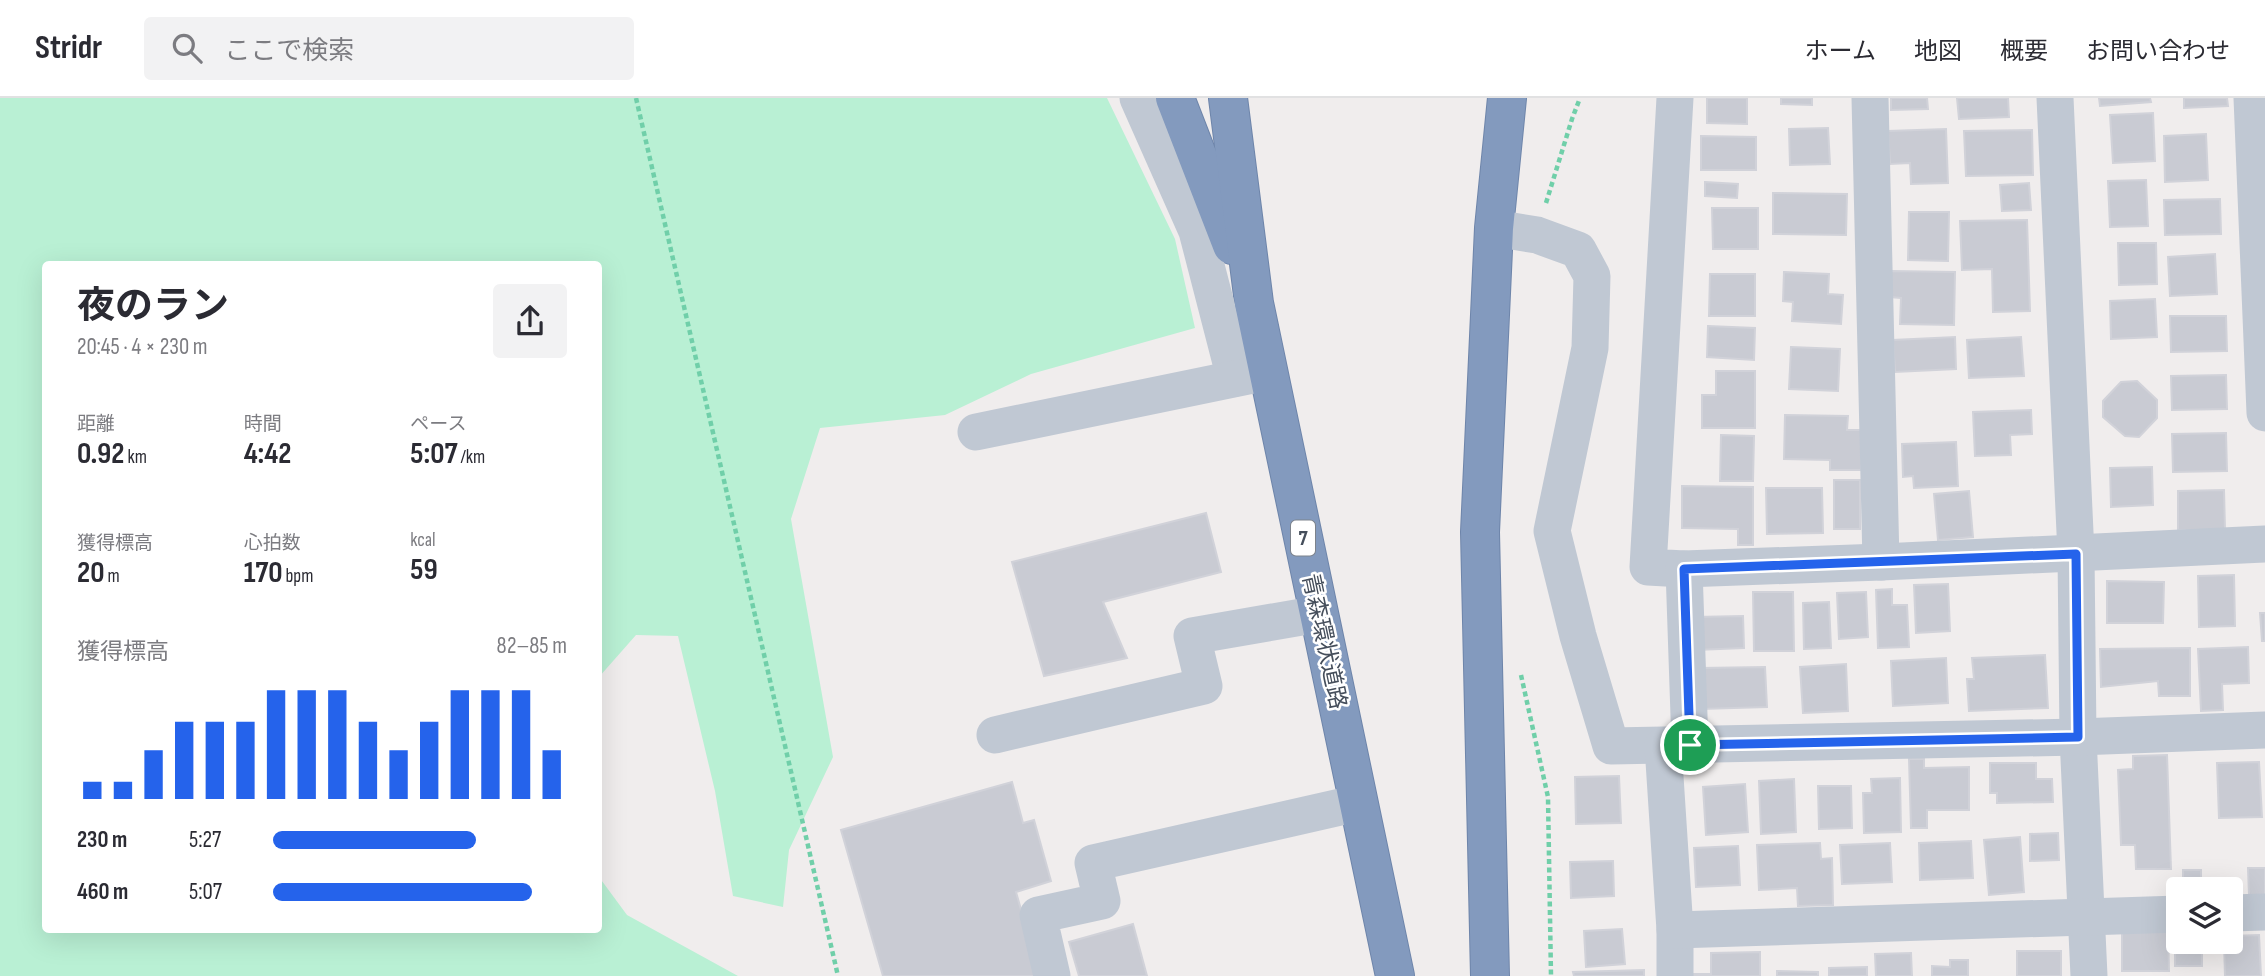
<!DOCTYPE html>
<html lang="ja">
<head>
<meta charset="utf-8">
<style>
	body { margin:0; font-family:"Sofia Sans Condensed","Noto Sans JP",sans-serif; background:#f2f2f3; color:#2b2b33; height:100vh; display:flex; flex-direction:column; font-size:26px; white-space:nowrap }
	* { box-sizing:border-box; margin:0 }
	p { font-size:23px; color:#7c7c81 }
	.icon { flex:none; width:38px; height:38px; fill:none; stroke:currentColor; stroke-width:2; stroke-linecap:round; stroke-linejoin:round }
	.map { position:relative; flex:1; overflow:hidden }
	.panel { position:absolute; left:42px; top:163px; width:560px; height:672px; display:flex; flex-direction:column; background:#fff; border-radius:7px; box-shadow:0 7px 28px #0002 }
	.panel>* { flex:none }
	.tools { position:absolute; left:2166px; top:779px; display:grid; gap:14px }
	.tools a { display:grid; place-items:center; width:77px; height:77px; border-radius:7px; background:#fff; box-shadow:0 7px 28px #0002; font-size:35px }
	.pin { position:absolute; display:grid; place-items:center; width:60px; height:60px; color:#fff; margin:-30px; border:4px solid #fff; border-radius:50%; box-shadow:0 2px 7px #0007 }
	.round { display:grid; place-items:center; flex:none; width:74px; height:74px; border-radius:7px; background:#f2f2f3 }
	.head { display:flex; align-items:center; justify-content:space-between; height:119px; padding:0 35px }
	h1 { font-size:38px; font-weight:700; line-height:52px }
	.stats { display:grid; grid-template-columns:repeat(3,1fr); gap:10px; height:119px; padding:7px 35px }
	.stats div { display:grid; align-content:center }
	.stats b { font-size:30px; font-weight:700 }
	.stats small { font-size:19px; font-weight:400 }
	.stats p { font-size:19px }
	.chart { height:196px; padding:14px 35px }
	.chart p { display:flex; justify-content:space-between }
	.chart svg { width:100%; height:126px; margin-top:7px; stroke:#2563eb; stroke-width:6 }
	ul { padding:0 35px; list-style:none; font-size:23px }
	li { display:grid; grid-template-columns:112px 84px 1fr; align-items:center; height:52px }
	li i { height:18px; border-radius:9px; background:#2563eb }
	header { display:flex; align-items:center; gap:42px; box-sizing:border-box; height:98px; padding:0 35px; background:#fff; border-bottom:2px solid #e1e1e2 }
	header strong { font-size:33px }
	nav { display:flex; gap:38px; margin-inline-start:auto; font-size:24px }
	.search { width:490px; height:63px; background:#f2f2f3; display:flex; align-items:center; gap:18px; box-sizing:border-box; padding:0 24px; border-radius:7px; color:#7c7c81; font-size:26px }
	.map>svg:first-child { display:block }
</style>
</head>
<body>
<header>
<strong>Stridr</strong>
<div class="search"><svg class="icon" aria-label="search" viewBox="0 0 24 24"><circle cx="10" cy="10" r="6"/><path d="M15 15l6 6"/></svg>ここで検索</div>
<nav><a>ホーム</a><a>地図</a><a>概要</a><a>お問い合わせ</a></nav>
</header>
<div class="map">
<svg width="2265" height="878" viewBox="0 0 2265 878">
	<rect width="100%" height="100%" fill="#f0eded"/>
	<!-- green -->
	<polygon fill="#b9f0d4" points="0,0 1107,0 1175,141 1195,230 1031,276 945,317 820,330 791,421 833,659 789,752 783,809 733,798 715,693 678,538 636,537 599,579 598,166 46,166 46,831 598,831 599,779 627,817 738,878 0,878"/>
	<!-- building -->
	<g fill="#c9cbd3" stroke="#d1d2d9" stroke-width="2">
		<polygon points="1707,0 1747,0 1747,26 1707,25"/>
		<polygon points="1781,0 1812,0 1812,7 1781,6"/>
		<polygon points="1891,0 1927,0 1928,11 1891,12"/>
		<polygon points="1957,0 2008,0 2009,19 1959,21"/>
		<polygon points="2099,0 2150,0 2151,4 2100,8"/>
		<polygon points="2184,0 2227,0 2228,8 2184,10"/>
		<polygon points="2153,15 2155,63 2113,65 2110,17"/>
		<polygon points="1828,30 1830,66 1790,67 1789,31"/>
		<polygon points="1946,31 1948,85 1911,86 1910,65 1890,66 1888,33"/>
		<polygon points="2032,32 2033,77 1966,78 1964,33"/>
		<polygon points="2206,36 2208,82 2165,84 2164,38"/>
		<polygon points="1701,38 1756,39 1756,72 1701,72"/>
		<polygon points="2146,82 2148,128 2110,129 2108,83"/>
		<polygon points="1705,84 1738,86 1737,100 1705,98"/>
		<polygon points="2029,85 2031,112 2002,113 2000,87"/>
		<polygon points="1773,95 1847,96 1846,137 1773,136"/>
		<polygon points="2220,101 2221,136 2165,137 2164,102"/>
		<polygon points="1712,110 1758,110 1758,151 1713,151"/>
		<polygon points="1909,114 1949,114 1948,163 1908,162"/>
		<polygon points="2027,122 2030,213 1993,214 1992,171 1962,172 1960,123"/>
		<polygon points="2118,145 2156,145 2157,186 2119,187"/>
		<polygon points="2215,156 2217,196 2170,198 2168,159"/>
		<polygon points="1891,173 1955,174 1954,227 1900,226 1901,200 1890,199"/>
		<polygon points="1784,174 1829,176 1828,196 1843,197 1841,226 1792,223 1793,204 1783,203"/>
		<polygon points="1710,176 1755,176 1755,218 1709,218"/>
		<polygon points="2155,201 2157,239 2111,241 2110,203"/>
		<polygon points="2170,218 2226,218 2227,253 2171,254"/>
		<polygon points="1708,228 1755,230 1754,262 1707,259"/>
		<polygon points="1955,239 1956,271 1895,274 1893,242"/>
		<polygon points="2021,239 2024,278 1969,280 1967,242"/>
		<polygon points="1791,249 1840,251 1838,293 1789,291"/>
		<polygon points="1716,273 1755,273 1755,330 1702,330 1702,297 1716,297"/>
		<polygon points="2226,277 2227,311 2172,312 2171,278"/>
		<polygon points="2137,283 2157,302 2157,320 2139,339 2125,338 2103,319 2103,303 2121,284"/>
		<polygon points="2031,312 2032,336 2010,337 2011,357 1975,358 1973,314"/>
		<polygon points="1785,317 1848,318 1847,332 1861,332 1861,372 1830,372 1830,362 1784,361"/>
		<polygon points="2226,335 2227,373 2173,374 2172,336"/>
		<polygon points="1721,337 1754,338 1753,383 1720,383"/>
		<polygon points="1956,344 1958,388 1914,390 1913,378 1903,379 1902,346"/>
		<polygon points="2152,369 2153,407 2111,409 2110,370"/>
		<rect x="1834" y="382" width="26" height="49"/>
		<polygon points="1682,388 1753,389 1753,447 1738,447 1738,431 1682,430"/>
		<polygon points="1766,390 1822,390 1823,435 1767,436"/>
		<polygon points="2224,392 2225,432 2178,432 2178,393"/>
		<polygon points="1969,393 1973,439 1938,442 1934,396"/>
		<polygon points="1206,415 1221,474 1103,504 1127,560 1044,578 1012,464"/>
		<polygon points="2234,477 2235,528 2199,529 2198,478"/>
		<polygon points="2107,483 2164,484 2163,525 2107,525"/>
		<polygon points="1948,486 1950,533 1916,535 1914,487"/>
		<polygon points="1892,491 1892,507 1907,507 1909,549 1878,550 1876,492"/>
		<polygon points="1753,494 1793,494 1794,553 1754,553"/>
		<polygon points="1866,494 1868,539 1839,541 1837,495"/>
		<polygon points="1829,504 1831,550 1804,551 1803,505"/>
		<polygon points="2260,515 2265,515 2265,543 2262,543"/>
		<polygon points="1743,518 1744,550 1696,552 1695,519"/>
		<polygon points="2248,549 2249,585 2222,586 2223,612 2201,613 2198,551"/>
		<polygon points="2190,550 2190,598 2159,598 2158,583 2101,589 2100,551"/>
		<polygon points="2045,557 2048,610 1969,613 1967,581 1974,581 1972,560"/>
		<polygon points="1946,560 1948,605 1893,608 1891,563"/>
		<polygon points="1846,566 1848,613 1803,615 1800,569"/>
		<polygon points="1765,569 1767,609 1701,611 1700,570"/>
		<polygon points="2167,657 2171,771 2136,771 2135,747 2121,747 2118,672 2133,671 2133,658"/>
		<polygon points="1909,661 1924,661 1924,670 1969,669 1969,712 1927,712 1927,730 1911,730"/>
		<polygon points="2259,664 2262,719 2219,720 2217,665"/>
		<polygon points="1990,665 2036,665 2036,681 2052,681 2053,704 1997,705 1997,695 1990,695"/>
		<polygon points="1619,678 1621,725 1576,726 1575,679"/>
		<polygon points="1900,680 1901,734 1864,735 1863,695 1872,695 1871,681"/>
		<polygon points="1794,681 1796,734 1761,736 1759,683"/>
		<polygon points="1012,684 1023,725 1034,722 1051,783 1016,794 1040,878 883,878 841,732"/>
		<polygon points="1745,686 1748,734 1706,737 1703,689"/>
		<polygon points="1818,688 1851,688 1852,730 1819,731"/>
		<polygon points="2058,735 2059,762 2030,763 2030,736"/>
		<polygon points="2020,739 2024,794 1989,797 1984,742"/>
		<polygon points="1971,743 1973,780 1920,782 1919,745"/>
		<polygon points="1820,745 1821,761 1832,760 1833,807 1798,808 1797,790 1759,792 1757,747"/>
		<polygon points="1890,745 1892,784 1842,786 1840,747"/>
		<polygon points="1738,748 1740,787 1696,789 1694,750"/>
		<polygon points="1613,763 1614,798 1571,800 1570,764"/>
		<polygon points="2248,770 2265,770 2265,797 2249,797"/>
		<rect x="2183" y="772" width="18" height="19"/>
		<polygon points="1133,826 1147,878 1079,878 1069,844"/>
		<polygon points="1622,831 1625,866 1586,869 1584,833"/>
		<polygon points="2122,831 2168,832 2169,873 2122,873"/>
		<polygon points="2259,837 2261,878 2225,878 2224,844 2231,844 2231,838"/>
		<polygon points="2175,842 2202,844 2202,868 2175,868"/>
		<rect x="2017" y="853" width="44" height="25"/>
		<polygon points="1760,854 1760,878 1690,878 1690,876 1711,876 1711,855"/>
		<polygon points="1911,855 1912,878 1876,878 1875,856"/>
		<polygon points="1950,862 1968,862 1968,878 1932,878 1932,868 1950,869"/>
		<polygon points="1867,869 1867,878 1829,878 1829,870"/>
		<polygon points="1644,872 1644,878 1574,878 1573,874"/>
		<polygon points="1777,873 1818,874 1818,878 1777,878"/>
	</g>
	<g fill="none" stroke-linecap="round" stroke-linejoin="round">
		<defs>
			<g id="highway">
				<polyline points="1175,0 1232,147"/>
				<polyline points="1228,0 1254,205 1395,878"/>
				<polyline points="1490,878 1480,434 1494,130 1507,0"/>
			</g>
		</defs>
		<!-- highway casing -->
		<use href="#highway" stroke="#6e85aa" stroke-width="40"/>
		<!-- path -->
		<g stroke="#70cfa9" stroke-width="4.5" stroke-dasharray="5 3.5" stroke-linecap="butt">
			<polyline points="636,0 838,878"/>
			<polyline points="1546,105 1572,21 1580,0"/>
			<polyline points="1521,577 1548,699 1551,878"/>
		</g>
		<!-- minor -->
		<g stroke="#c0c8d3" stroke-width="37">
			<polyline points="1138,0 1197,133 1235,280"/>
			<polyline points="1675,0 1648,469 1684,471 1881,464 2265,446"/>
			<polyline points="1870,0 1881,464"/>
			<polyline points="2055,0 2076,456 2078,639 2089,878"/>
			<polyline points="2252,0 2265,315"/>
			<polyline points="1494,130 1537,137 1578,152 1592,178 1590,250 1552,433 1578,538 1611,648 2078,639 2265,632"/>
			<polyline points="976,334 1268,274"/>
			<polyline points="1684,471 1690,647"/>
			<polyline points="995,637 1204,588 1192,538 1319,516"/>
			<polyline points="1663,648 1675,832 1675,878"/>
			<polyline points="2231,815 2265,814"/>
			<polyline points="1675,832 2179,816"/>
			<polyline points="1052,878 1038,817 1102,803 1093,765 1358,705"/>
		</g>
		<!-- highway -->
		<use href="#highway" stroke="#839abe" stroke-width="38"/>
	</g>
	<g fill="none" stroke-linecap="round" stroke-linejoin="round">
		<defs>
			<polygon id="route" points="2076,456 2078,639 1690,647 1684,471"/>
		</defs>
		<!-- route casing -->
		<use href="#route" stroke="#fff" stroke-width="14"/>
		<!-- route -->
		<use href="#route" stroke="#2563eb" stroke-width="9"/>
	</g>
	<g text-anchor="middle" stroke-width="5" stroke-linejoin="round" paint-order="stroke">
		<!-- shield labels -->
		<rect fill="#fff" stroke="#7d838c" stroke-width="2" x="1291" y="422.5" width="24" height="35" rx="5"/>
		<g font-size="21" font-weight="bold" fill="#454e5b">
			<text x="1303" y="447">7</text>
		</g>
		<!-- street labels -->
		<g font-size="23" fill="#454e5b" stroke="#fff">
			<text transform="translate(1325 543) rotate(78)" y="8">青森環状道路</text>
		</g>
	</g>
</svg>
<div class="tools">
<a><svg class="icon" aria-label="layers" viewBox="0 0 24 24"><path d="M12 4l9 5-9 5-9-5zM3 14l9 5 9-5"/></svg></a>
</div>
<div class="pin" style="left:1690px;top:647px;background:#1e9e55"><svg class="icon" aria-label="arrive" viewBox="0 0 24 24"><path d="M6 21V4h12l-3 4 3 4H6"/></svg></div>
<section class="panel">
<div class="head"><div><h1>夜のラン</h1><p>20:45 · 4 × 230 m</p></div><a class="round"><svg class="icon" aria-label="share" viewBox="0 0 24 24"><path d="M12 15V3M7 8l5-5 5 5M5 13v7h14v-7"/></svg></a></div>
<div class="stats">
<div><p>距離</p><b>0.92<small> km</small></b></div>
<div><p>時間</p><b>4:42</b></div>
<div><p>ペース</p><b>5:07<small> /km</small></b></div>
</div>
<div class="stats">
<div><p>獲得標高</p><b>20<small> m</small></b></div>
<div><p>心拍数</p><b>170<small> bpm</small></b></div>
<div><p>kcal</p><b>59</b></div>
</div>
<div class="chart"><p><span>獲得標高</span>82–85 m</p>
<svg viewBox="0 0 160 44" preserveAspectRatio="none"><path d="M5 44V38M15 44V38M25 44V27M35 44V17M45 44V17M55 44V17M65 44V6M75 44V6M85 44V6M95 44V17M105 44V27M115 44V17M125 44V6M135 44V6M145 44V6M155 44V27"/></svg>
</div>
<ul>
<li><b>230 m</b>5:27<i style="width:69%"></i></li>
<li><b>460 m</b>5:07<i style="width:88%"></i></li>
</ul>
</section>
</div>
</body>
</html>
